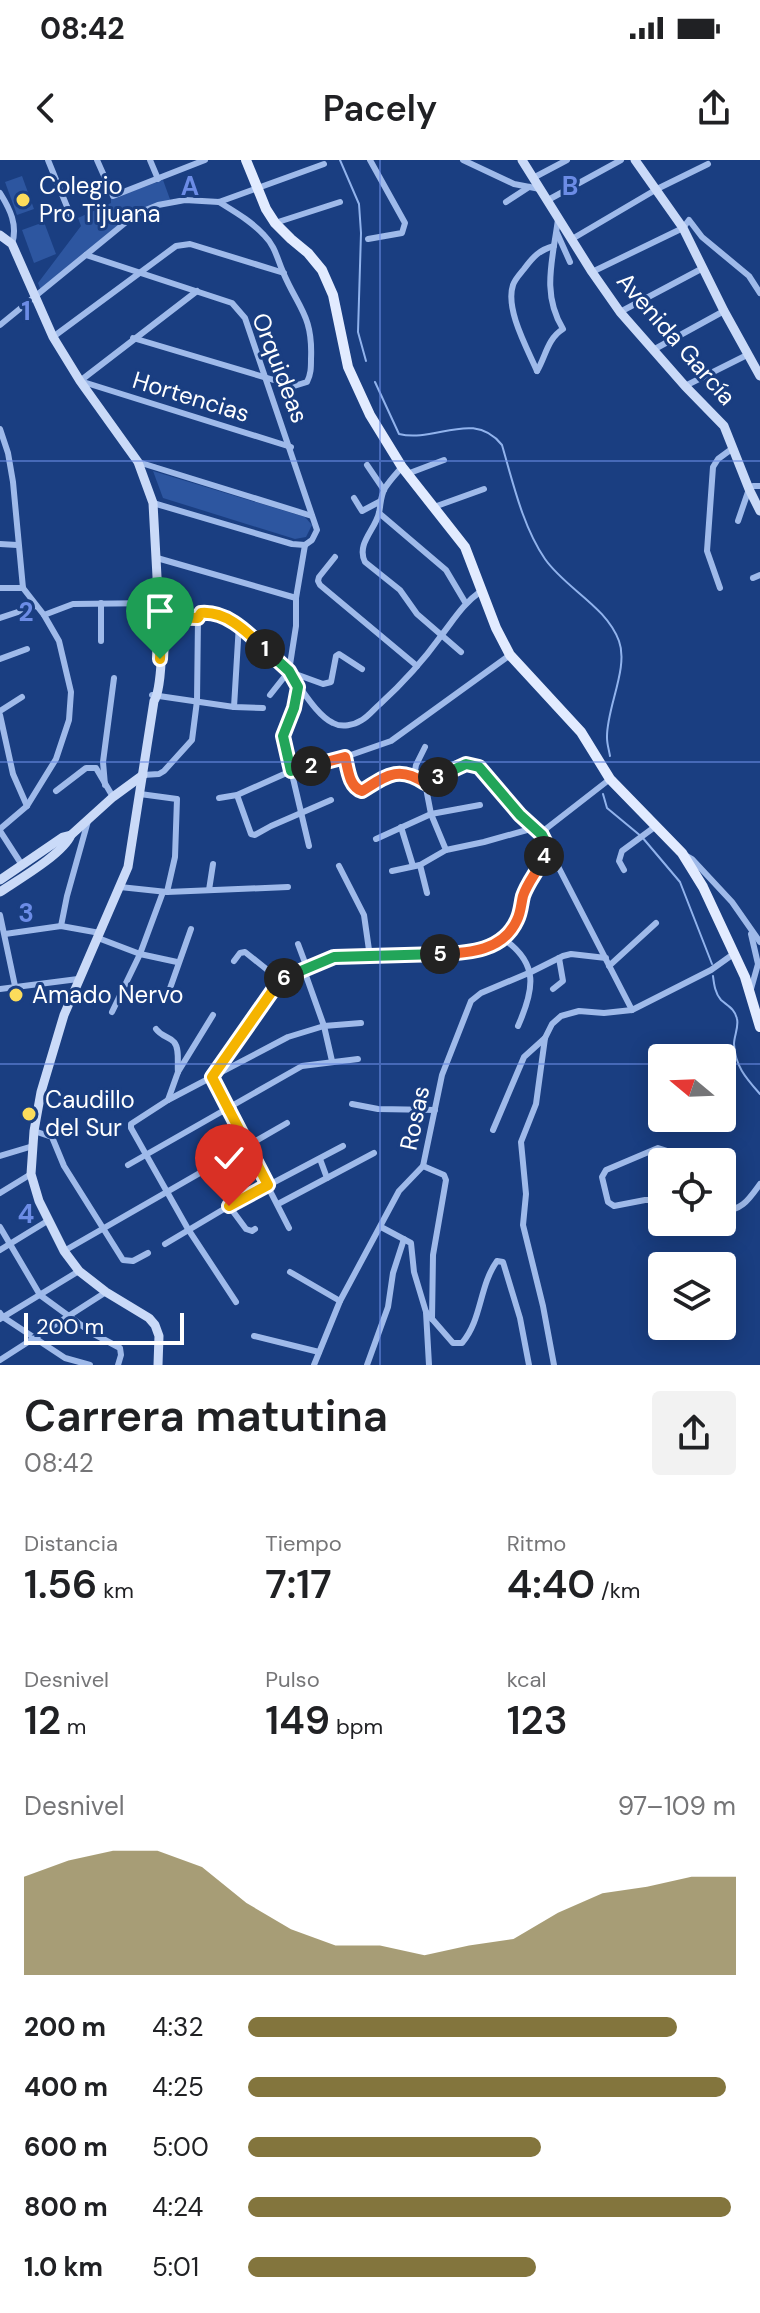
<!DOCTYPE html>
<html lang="es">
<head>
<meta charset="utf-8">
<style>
	body { margin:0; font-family:"DM Sans",sans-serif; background:#f2f2f2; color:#202124; height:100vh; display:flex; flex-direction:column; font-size:30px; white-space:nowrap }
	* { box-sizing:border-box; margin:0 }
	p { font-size:26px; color:#757577 }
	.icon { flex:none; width:44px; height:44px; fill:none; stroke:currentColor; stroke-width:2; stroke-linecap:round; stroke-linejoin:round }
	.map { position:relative; height:1205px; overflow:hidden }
	.sheet { display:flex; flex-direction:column; background:#fff; flex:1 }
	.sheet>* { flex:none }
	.needle { width:52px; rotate:289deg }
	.controls { position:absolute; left:648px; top:884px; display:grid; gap:16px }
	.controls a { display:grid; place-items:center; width:88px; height:88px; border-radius:8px; background:#fff; box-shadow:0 4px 20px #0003; font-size:40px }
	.scale { position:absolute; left:24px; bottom:20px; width:160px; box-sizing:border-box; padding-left:8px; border:4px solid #fff; border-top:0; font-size:22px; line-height:28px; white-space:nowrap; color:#fff; -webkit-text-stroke:6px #1a3e81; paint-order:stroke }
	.pin { position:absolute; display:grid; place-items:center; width:68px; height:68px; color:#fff; margin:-82px -34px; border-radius:50% 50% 50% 0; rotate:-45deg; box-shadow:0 0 8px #0007 }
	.pin .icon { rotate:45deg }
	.km { position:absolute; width:40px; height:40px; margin:-20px; border-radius:50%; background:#222; color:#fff; font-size:22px; line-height:40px; text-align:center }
	.round { display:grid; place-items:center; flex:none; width:84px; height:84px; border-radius:8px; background:#f2f2f2 }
	.headline { display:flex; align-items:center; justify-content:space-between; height:136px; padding:0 24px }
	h1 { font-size:44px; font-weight:600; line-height:60px }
	.figures { display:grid; grid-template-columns:repeat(3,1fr); gap:12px; height:136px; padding:8px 24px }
	.figures div { display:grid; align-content:center }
	.figures b { font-size:40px; font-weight:600 }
	.figures small { font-size:22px; font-weight:400 }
	.figures p { font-size:22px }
	.chart { height:224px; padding:16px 24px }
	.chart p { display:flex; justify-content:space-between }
	.chart svg { width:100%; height:144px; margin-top:8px; fill:#83753d; opacity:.7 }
	ul { padding:0 24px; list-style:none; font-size:26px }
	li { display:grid; grid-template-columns:128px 96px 1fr; align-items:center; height:60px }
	li i { height:20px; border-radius:10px; background:#83753d }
	.status { display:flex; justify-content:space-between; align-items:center; height:56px; padding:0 40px; background:#fff; direction:ltr }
	.status svg { height:22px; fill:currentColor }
	header { display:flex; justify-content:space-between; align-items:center; height:104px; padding:0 24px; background:#fff; font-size:36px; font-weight:600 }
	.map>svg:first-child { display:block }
</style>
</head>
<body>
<div class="status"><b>08:42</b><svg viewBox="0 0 49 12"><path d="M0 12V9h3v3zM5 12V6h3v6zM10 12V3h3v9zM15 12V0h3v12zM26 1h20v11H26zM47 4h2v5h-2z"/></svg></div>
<header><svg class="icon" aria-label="back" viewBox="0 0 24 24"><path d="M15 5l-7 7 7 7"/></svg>Pacely<svg class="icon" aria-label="share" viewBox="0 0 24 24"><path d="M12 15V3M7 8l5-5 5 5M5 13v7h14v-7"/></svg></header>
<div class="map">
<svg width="760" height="1205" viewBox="0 0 760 1205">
	<rect width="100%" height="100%" fill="#1a3e81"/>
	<!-- green -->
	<g fill="#2d56a0">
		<polygon points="22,16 34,49 17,55 5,22"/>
		<polygon points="163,20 171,42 137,54 41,131 38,123 81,66 78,58 111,43 111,39"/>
		<polygon points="44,62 56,94 34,103 22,70"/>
		<polygon points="153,311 305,357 312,365 306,377 295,379 163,338"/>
	</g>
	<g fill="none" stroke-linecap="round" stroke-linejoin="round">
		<!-- stream -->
		<g stroke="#91b3ed" stroke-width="2">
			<polyline points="340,0 359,44 361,73 358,172 366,201"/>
			<path d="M375 222 399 274C436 283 473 249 502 285 513 323 523 367 545 399 566 429 606 446 619 481 629 508 606 549 607 578 607 584 609 590 610 596"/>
			<polyline points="603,634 607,648 642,677 680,722 712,804"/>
			<path d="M713 816C714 824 715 833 721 840 728 846 735 849 737 859 739 867 734 876 734 884 735 906 746 918 760 934"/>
		</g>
		<!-- street -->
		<g stroke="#9fbaea" stroke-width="6">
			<polyline points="48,0 70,54"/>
			<polyline points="97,0 113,36 205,0"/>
			<polyline points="150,0 158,19"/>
			<polyline points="463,0 514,24 540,29"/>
			<polyline points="533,18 567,0"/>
			<path d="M0 33C10 49 18 65 12 84"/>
			<polyline points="548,40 621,0"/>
			<polyline points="506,42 529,27"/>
			<polyline points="275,63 340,42"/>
			<polyline points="557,73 570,102"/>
			<polyline points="368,79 402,73 405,63 370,0"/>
			<polyline points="572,79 657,29 708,4"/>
			<polyline points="86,95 232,143 245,158 317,370 312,380 305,385"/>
			<polyline points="592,112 683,68 689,60 702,77 749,116 760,133"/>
			<polyline points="620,152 703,108"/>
			<polyline points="0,165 136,54 158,45 185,40 219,42 324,4"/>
			<polyline points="53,177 176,86 190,84 284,113"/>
			<path d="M133 178 294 226 307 222C311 214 311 208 311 199 313 155 298 148 283 112 277 98 275 86 264 75 251 61 235 52 219 42"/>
			<polyline points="653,190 724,151"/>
			<path d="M537 211C546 196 547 179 563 169 541 133 553 99 558 59"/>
			<path d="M537 211C527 188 505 149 513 125 515 119 520 114 524 109 533 97 539 90 554 86"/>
			<polyline points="80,221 291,287"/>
			<polyline points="80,221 197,131"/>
			<polyline points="685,226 747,195"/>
			<polyline points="0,269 8,293 13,322 23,428 44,455 59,481 71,532 69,560 56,599 27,646 0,669"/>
			<polyline points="138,302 312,356"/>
			<polyline points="367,305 384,330"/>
			<path d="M402 307C396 314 390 320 385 328 380 337 381 344 379 353 375 370 356 384 365 402L400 430 417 454 461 492"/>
			<polyline points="407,314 444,300"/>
			<polyline points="354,338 362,351 379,342"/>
			<polyline points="153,343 292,384 305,385"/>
			<polyline points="434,347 484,329"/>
			<polyline points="379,353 446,410 465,442"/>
			<polyline points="738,361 749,329 753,326 760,326"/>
			<polyline points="0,384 17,385"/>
			<polyline points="335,397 319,417 318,421 320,425 417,506"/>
			<polyline points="157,398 296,438"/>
			<polyline points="753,418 760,415"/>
			<polyline points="0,428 23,428"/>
			<polyline points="720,428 707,391 713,307 718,299 733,288"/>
			<polyline points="44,455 73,444 157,443"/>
			<path d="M159 457 198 458 201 453C229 451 273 491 289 513 301 527 316 555 333 563 342 568 354 565 362 560 369 556 374 549 380 544 403 523 423 501 441 476 455 458 463 444 481 431"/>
			<polyline points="0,458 36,446"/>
			<polyline points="101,481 101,443"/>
			<polyline points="0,499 27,489"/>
			<polyline points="290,512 323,524 331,522 336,496 339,494 362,509"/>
			<polyline points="298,527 294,548 283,576 309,686"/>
			<polyline points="152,535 234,547 263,548"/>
			<polyline points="270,535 289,511 296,466 296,438 305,385"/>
			<polyline points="234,547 239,464"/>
			<polyline points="0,551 22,537"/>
			<polyline points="0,555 13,614 27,646"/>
			<path d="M345 597C348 609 349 627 362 631 386 616 398 605 425 623"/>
			<polyline points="143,615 159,614 164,611 192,580 197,541 198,458"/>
			<polyline points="414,616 416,605 425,587"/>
			<polyline points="425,623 466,604 479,607 545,681 632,850"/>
			<polyline points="105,625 103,602 114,518"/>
			<polyline points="56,631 86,608 96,608 113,637"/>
			<polyline points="140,634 177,639 175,697 167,732"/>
			<polyline points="237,635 251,674 255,675 271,666 331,640"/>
			<polyline points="219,638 237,635 291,611 345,597 391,581 510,495"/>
			<polyline points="401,667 413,706"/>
			<polyline points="0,671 22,705"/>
			<polyline points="542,675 547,668 610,619"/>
			<polyline points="376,679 431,654 480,645"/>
			<polyline points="446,690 484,682 534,668"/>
			<polyline points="685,695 692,699 732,742 760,782"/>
			<polyline points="420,705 427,733"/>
			<polyline points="339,706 364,755 370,797"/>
			<polyline points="624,710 619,701 622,691 656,666"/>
			<polyline points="392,711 420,705 446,690 431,654 425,623"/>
			<polyline points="120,727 167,732 288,727"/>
			<polyline points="209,730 213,704"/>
			<polyline points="0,755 15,826"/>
			<polyline points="61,766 67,736 88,661"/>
			<polyline points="5,774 61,766 100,773"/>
			<polyline points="751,774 758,804 751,829"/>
			<polyline points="98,778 140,794 177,802"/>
			<path d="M502 778C540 803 534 830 518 866"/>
			<polyline points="298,784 307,808"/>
			<polyline points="234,801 240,793 245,792 280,820"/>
			<polyline points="609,806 656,763"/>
			<polyline points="304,810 324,866 332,901"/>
			<polyline points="0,829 78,819"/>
			<polyline points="553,829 563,821 559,798"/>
			<polyline points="168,834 191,769"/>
			<polyline points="112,852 140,794 163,732"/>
			<path d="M156 869C162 877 168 876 174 882 180 889 177 903 178 912"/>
			<polyline points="168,940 178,912 213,855"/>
			<polyline points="352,944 378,949 435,950"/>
			<polyline points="493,970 524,897 545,878"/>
			<polyline points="34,971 52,977 64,1006 123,1100 133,1101 148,1093"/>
			<polyline points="0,996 33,986"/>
			<polyline points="320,999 327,1018"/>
			<polyline points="128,1005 302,906 358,899"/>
			<polyline points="423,1006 444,1015 446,1020 433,1095 432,1159"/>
			<polyline points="0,1033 31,1014"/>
			<polyline points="662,1040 645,1040 614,1046 608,1042 602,1017 606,1010 658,988 680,995"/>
			<polyline points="278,1044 374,993"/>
			<polyline points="229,1046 246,1069 252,1071 255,1069"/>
			<path d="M722 1051C742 1051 749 1039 760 1024"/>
			<polyline points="0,1067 40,1135 92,1173 120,1188 121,1195 118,1205"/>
			<path d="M381 1067 411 1083 414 1112 426 1152 453 1183H462C482 1160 479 1126 497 1101L503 1102 520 1158 529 1205"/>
			<path d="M289 1068 212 917 280 820 334 797 474 793C493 786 515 773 520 752 522 746 522 739 524 733 531 717 542 704 548 687"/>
			<polyline points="165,1084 229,1046 343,986"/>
			<polyline points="0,1090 49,1060"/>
			<polyline points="64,1091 287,963"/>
			<polyline points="290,1112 340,1141"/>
			<polyline points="236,1142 188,1069 131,968 131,964 168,940 288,877 324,866 361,863"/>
			<polyline points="426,1152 429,1205"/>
			<polyline points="0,1153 3,1157 65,1198 90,1205"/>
			<polyline points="0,1159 79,1111"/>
			<polyline points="254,1176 319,1192"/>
			<polyline points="0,1200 106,1132"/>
			<polyline points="314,1205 340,1141 399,1031 423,1006 442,915 471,841 481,833 531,812 563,796 571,794 606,798"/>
			<polyline points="367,1205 388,1147 393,1113 404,1079"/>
			<polyline points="554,1205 543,1146 523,1065 526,1034 521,982 536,944 545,878 552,864 561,856 579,851 604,853 632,850 711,810 732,795"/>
		</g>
		<!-- secondary -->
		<g stroke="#cadaf8" stroke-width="9">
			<polyline points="522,0 592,112 620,152 685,226 724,266 749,329 760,351"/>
			<polyline points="635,0 683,68 724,151 760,216"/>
			<path d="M0 75 12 84 53 177 80 221 138 302 153 343 158 435C164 451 163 529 154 541L128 707 64 855 41 932 34 971 31 1014 39 1041 64 1091 79 1111 106 1132 149 1158 155 1165 159 1176 158 1205"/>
			<polyline points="155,478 155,441"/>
			<polyline points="0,720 63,677 71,675"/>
			<path d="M0 732C18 720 63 694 71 675L113 637 143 615"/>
		</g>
		<!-- primary -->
		<polyline stroke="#e2ebff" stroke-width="10" points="246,0 266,49 275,63 291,79 308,93 322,110 333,135 348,207 370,255 402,307 465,387 496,468 510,495 581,572 610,619 682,693 703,727 745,817 760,867"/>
	</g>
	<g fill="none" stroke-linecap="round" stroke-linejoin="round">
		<defs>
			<path id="split-1" d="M160 499 162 457 198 458 201 453C227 451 247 472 265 489"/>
			<polyline id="split-2" points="265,489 289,511 298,527 294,548 283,576 291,611 311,606"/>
			<path id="split-3" d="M311 606 345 597C348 609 349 627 362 631 386 616 398 605 425 623L438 617"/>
			<polyline id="split-4" points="438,617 466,604 479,607 520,655 542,675 548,687 544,696"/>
			<path id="split-5" d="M440 794C469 793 503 791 517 760 521 752 521 744 523 736 528 721 539 710 544 696"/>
			<polyline id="split-6" points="284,818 334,797 440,794"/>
			<polyline id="split-7" points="229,950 212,917 280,820 284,818"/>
			<polyline id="split-8" points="229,950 268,1025 229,1046"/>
		</defs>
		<!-- split-1 casing -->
		<use href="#split-1" stroke="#fff" stroke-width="16"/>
		<!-- split-2 casing -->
		<use href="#split-2" stroke="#fff" stroke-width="16"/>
		<!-- split-3 casing -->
		<use href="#split-3" stroke="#fff" stroke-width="16"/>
		<!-- split-4 casing -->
		<use href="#split-4" stroke="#fff" stroke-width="16"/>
		<!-- split-5 casing -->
		<use href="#split-5" stroke="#fff" stroke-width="16"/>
		<!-- split-6 casing -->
		<use href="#split-6" stroke="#fff" stroke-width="16"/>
		<!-- split-7 casing -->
		<use href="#split-7" stroke="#fff" stroke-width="16"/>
		<!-- split-8 casing -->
		<use href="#split-8" stroke="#fff" stroke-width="16"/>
		<!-- split-1 -->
		<use href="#split-1" stroke="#f5b400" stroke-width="10"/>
		<!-- split-2 -->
		<use href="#split-2" stroke="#22a559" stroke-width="10"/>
		<!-- split-3 -->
		<use href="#split-3" stroke="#f0652b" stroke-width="10"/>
		<!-- split-4 -->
		<use href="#split-4" stroke="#22a559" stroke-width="10"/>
		<!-- split-5 -->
		<use href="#split-5" stroke="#f0652b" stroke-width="10"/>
		<!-- split-6 -->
		<use href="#split-6" stroke="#22a559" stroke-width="10"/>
		<!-- split-7 -->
		<use href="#split-7" stroke="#f5b400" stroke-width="10"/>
		<!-- split-8 -->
		<use href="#split-8" stroke="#f5b400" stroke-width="10"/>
	</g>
	<!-- grid -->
	<path fill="none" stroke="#6c8ce6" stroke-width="2" stroke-opacity="0.55" d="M380 0V1205M0 301H760M0 602H760M0 904H662M722 904H760"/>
	<!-- markers -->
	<g fill="#fcdc5b" stroke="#1a3e81" stroke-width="3">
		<circle cx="23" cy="40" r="8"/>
		<circle cx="16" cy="835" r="8"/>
		<circle cx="29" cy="954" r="8"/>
	</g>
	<g text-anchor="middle" stroke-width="6" stroke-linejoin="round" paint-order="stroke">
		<!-- poi labels -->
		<g font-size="24" fill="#fff" stroke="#1a3e81" text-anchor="start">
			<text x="39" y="34">Colegio<tspan x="39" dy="28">Pro Tijuana</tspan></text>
			<text x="32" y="843">Amado Nervo</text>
			<text x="45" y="948">Caudillo<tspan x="45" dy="28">del Sur</tspan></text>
		</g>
		<!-- street labels -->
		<g font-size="24" fill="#fff" stroke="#1a3e81">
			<text transform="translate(676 179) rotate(49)" y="8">Avenida García</text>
			<text transform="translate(280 208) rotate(69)" y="8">Orquideas</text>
			<text transform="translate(191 237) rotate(17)" y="8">Hortencias</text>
			<text transform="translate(415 958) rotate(-78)" y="8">Rosas</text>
		</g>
	</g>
	<g font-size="26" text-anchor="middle" font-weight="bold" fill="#6c8ce6" stroke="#1a3e81" stroke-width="6" stroke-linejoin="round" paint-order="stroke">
		<text x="190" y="35">A</text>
		<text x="570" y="35">B</text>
		<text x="26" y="160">1</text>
		<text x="26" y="461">2</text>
		<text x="26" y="762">3</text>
		<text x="26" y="1063">4</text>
	</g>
</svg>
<div class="controls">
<a><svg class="needle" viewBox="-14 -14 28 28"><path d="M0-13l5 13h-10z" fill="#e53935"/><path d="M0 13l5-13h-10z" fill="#757577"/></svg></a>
<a><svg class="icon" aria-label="locate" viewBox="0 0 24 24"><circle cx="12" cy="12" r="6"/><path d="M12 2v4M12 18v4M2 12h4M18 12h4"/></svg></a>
<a><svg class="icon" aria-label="layers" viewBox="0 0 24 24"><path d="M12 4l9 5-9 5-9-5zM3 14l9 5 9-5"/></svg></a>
</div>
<div class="scale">200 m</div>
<div class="pin" style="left:160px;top:499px;background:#1e9e55"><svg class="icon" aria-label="arrive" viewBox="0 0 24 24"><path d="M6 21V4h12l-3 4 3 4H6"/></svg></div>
<div class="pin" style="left:229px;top:1046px;background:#d93025"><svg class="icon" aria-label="check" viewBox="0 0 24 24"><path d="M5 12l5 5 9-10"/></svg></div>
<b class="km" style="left:265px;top:489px">1</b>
<b class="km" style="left:311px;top:606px">2</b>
<b class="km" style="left:438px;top:617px">3</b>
<b class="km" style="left:544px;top:696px">4</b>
<b class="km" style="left:440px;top:794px">5</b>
<b class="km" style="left:284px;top:818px">6</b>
</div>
<section class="sheet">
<div class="headline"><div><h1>Carrera matutina</h1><p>08:42</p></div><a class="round"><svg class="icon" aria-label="share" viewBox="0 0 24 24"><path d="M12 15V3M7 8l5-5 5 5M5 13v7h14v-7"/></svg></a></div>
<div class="figures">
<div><p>Distancia</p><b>1.56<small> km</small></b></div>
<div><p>Tiempo</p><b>7:17</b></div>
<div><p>Ritmo</p><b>4:40<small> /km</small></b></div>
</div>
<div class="figures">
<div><p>Desnivel</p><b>12<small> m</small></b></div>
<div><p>Pulso</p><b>149<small> bpm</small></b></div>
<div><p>kcal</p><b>123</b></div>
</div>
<div class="chart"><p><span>Desnivel</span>97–109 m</p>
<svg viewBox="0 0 160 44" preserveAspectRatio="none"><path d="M0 44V14L10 9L20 6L30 6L40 11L50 22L60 30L70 35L80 35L90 38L100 35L110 33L120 25L130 19L140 17L150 14L160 14V44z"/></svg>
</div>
<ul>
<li><b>200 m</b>4:32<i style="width:88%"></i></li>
<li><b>400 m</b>4:25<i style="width:98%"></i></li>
<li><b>600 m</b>5:00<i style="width:60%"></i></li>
<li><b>800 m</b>4:24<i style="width:99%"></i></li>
<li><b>1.0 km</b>5:01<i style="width:59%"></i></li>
</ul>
</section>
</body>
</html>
